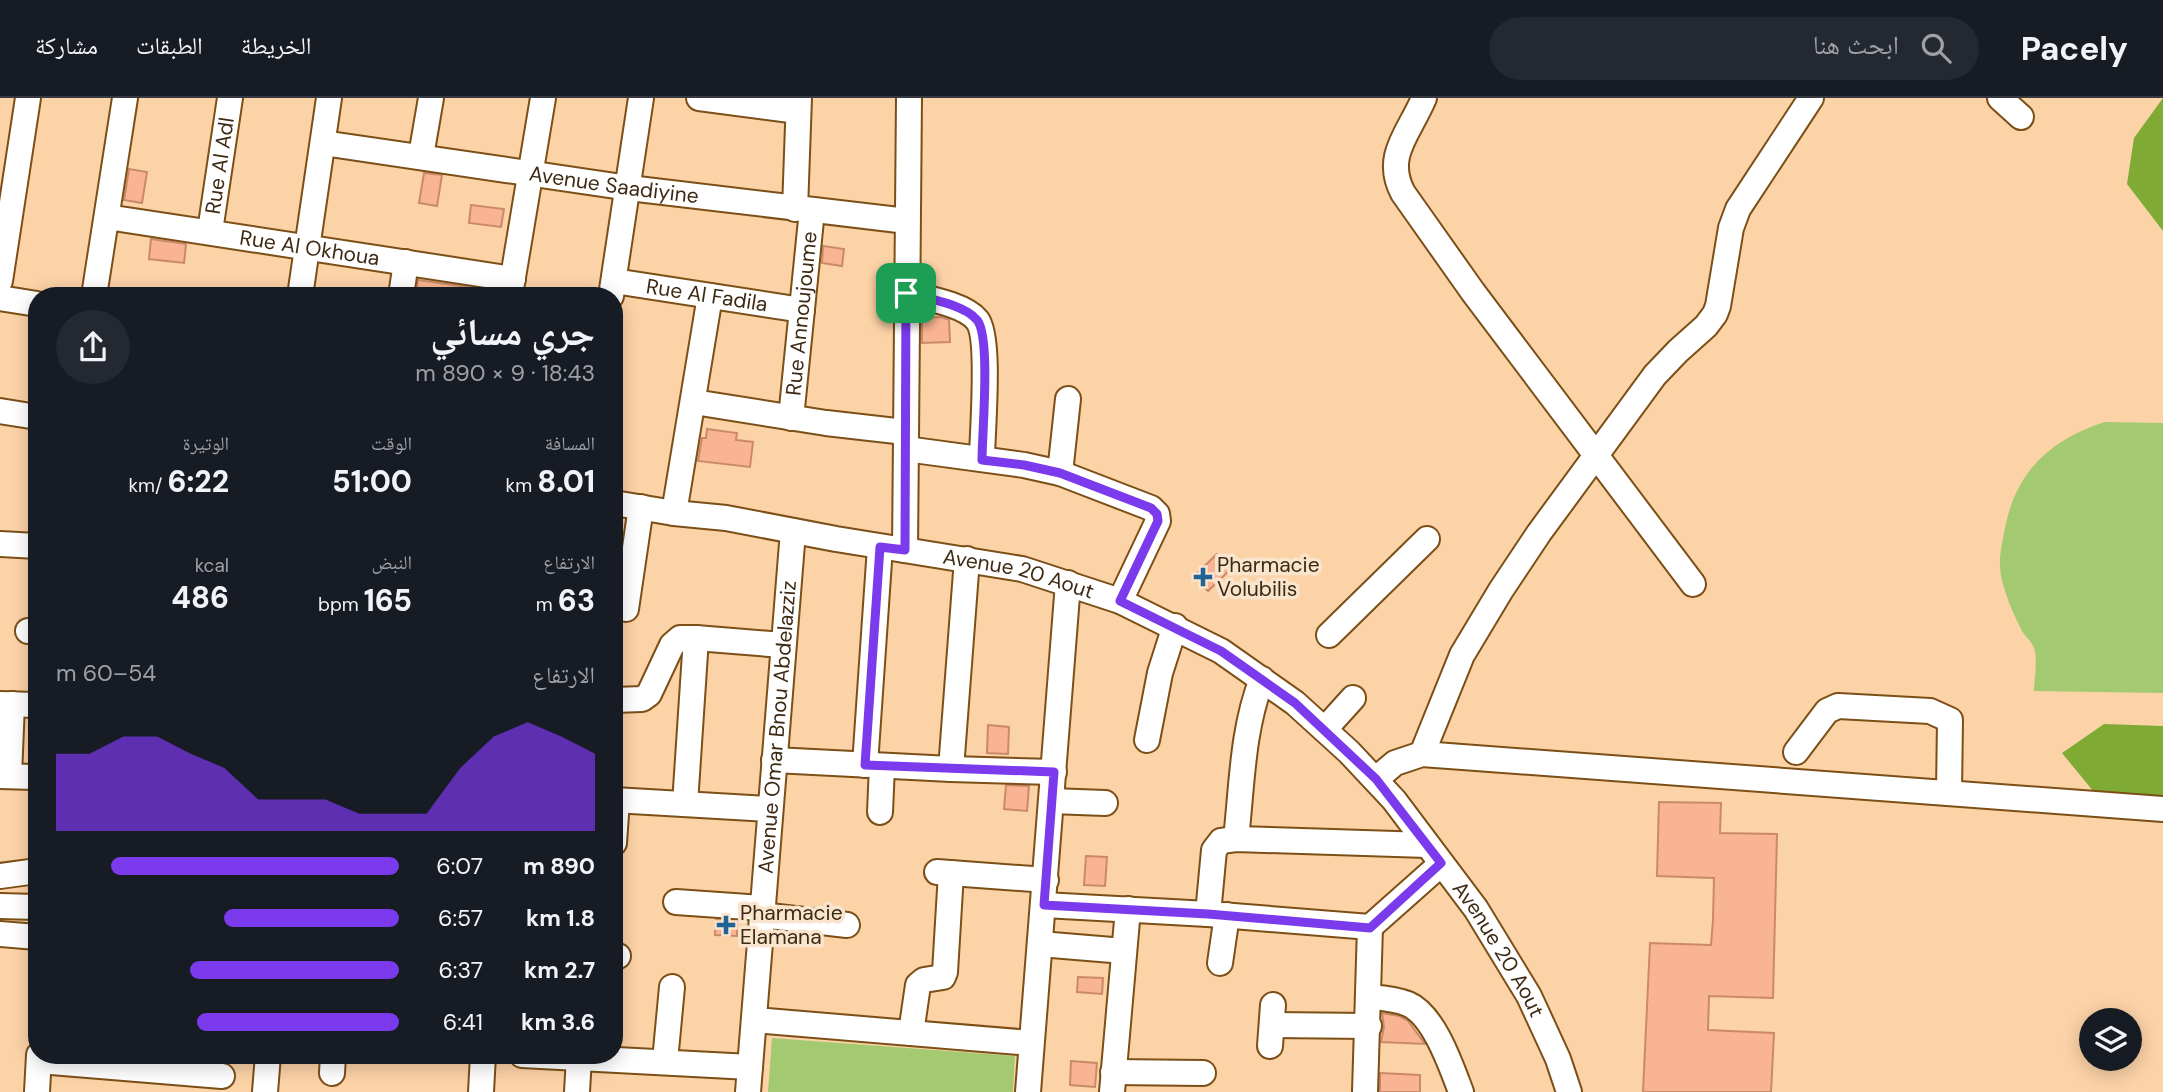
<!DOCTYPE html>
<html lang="ar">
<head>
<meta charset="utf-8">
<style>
	body { margin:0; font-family:"DM Sans","Noto Naskh Arabic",sans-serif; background:#242831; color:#f1f3f6; direction:rtl; height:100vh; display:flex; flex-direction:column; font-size:26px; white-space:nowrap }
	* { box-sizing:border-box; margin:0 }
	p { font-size:23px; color:#9ea1a6 }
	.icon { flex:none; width:38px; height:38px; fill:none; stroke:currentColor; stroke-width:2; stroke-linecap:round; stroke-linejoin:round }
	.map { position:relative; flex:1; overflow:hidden; direction:ltr }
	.drawer { position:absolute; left:28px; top:189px; width:595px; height:777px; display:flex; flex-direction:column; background:#171b24; border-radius:28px; box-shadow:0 4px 18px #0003; direction:rtl }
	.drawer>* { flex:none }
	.controls { position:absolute; left:2079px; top:910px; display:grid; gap:14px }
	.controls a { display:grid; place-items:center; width:63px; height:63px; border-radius:50%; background:#171b24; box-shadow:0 4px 18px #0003; font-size:35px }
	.pin { position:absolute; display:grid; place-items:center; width:60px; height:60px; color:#fff; margin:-30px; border-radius:14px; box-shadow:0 4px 10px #0006 }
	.round { display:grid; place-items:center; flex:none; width:74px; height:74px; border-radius:37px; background:#242831 }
	.overview { display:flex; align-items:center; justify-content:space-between; height:119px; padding:0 28px }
	h1 { font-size:38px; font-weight:800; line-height:52px }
	.figures { display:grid; grid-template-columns:repeat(3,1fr); gap:10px; height:119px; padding:7px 28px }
	.figures div { display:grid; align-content:center }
	.figures b { font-size:30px; font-weight:800 }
	.figures small { font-size:19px; font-weight:400 }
	.figures p { font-size:19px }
	.chart { height:196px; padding:14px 28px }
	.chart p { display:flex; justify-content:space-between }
	.chart svg { width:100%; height:126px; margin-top:7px; fill:#7c3aed; opacity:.7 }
	ul { padding:0 28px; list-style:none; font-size:23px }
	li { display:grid; grid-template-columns:112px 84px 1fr; align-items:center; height:52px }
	li i { height:18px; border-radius:9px; background:#7c3aed }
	header { display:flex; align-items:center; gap:42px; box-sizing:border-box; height:98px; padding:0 35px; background:#171b24; border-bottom:2px solid #363941 }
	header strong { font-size:33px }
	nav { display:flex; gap:38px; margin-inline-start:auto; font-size:24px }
	.search { width:490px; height:63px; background:#242831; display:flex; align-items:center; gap:18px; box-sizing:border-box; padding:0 24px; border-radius:38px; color:#9ea1a6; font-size:26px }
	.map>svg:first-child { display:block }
</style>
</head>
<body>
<header>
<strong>Pacely</strong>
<div class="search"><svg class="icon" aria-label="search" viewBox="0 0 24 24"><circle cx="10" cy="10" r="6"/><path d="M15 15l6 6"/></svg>ابحث هنا</div>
<nav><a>الخريطة</a><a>الطبقات</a><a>مشاركة</a></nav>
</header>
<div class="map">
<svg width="2163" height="994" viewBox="0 0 2163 994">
	<rect width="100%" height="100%" fill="#fcd2a7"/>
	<!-- green -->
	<g fill="#a4ca71">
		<path d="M2105 324 2163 325V595L2034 593C2034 581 2038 562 2034 550 2032 544 2025 538 2022 533 2013 515 2005 497 2001 478 1998 462 2002 445 2005 430 2016 373 2051 341 2105 324Z"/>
		<polygon points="772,940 1015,958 1013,994 768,994"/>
	</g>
	<!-- forest -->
	<g fill="#7fab35">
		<polygon points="2163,0 2163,133 2127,86 2134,40"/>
		<polygon points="2104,626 2163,628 2163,714 2107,710 2062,655"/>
	</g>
	<!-- building -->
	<g fill="#f9b593" stroke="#ca8a69" stroke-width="2">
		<polygon points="129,71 147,74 142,105 124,102"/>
		<polygon points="424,75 442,77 437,108 419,105"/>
		<polygon points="471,107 504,111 501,129 469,125"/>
		<polygon points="151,141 186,146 184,165 149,161"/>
		<polygon points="823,148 844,151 842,168 822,165"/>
		<polygon points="418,182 496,193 496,198 416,198"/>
		<polygon points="941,219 949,222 950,244 922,245 922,220"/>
		<polygon points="707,331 737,335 736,342 753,344 750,369 698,363 702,340 706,340"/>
		<polygon points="1217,456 1231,471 1208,493 1194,478"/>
		<polygon points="988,627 1009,629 1008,656 987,655"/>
		<polygon points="1006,687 1029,688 1027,713 1004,711"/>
		<polygon points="1659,704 1721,705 1720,735 1777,736 1773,900 1709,898 1708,932 1774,935 1771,994 1643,994 1650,845 1711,847 1713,822 1714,780 1657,778"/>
		<polygon points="1086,758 1107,759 1105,788 1084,787"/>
		<polygon points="716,822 737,823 737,838 715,837"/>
		<polygon points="1078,879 1103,880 1102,896 1077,894"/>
		<polygon points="1382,915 1399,918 1408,923 1425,946 1381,944 1384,929"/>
		<polygon points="1071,963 1097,965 1095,989 1070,987"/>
		<polygon points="1380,975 1420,977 1420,994 1380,994"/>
	</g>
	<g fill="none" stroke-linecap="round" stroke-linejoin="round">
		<defs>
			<g id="minor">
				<polyline points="699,0 798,13"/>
				<path d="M1424 0C1410 34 1383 58 1403 95L1473 194 1693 486"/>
				<polyline points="2000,0 2021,19"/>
				<path id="s1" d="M323 45 629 90 907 123"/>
				<polyline points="421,58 431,0"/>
				<polyline points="795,111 799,0"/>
				<path id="s2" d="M107 119 513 181"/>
				<path id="s3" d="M210 133 230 0"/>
				<polyline points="0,183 28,0"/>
				<path id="s4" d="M614 183 802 212"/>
				<path d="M906 195C925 200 964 206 977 222 991 239 982 336 982 361"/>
				<polyline points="510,197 543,0"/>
				<polyline points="94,198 125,0"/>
				<polyline points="300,198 329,0"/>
				<polyline points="401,198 406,164"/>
				<polyline points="611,198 641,0"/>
				<polyline points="0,200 37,206"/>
				<polyline points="694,304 826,325 905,334"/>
				<polyline points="0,313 37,319"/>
				<path id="s5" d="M791 320 812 112"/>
				<polyline points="906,351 1024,367 1060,375 1151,410 1157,416 1158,423 1120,503"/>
				<polyline points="1060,375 1068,301"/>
				<path id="s6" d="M614 405 674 415 726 420 836 441 1022 471 1120 503 1221 553 1295 605 1349 654 1394 702 1476 811 1529 898 1558 961 1569 994"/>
				<polyline points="674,415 710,198"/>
				<polyline points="0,446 37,448"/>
				<polyline points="905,452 909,0"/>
				<polyline points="626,511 641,409"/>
				<polyline points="28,533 37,533"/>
				<polyline points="1329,537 1427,441"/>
				<polyline points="614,602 642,601 649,596 672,547 680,540 696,540"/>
				<polyline points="0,606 37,607"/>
				<polyline points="1325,631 1353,600"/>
				<polyline points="1147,642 1160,575 1175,528"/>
				<polyline points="1796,654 1827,613 1838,608 1930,613 1950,622 1949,695"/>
				<polyline points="1422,656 1462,557 1501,492 1539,435 1655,277 1678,253 1706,228 1715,216 1718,208 1731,130 1738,111 1811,0"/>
				<polyline points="774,662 951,671 1054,674"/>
				<polyline points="865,667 880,449"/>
				<polyline points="951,671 967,461"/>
				<polyline points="0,678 34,679"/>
				<polyline points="9,678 12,606"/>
				<polyline points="1376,681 1395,665 1422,656 2163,711"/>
				<polyline points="614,702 770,711"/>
				<polyline points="1051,703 1105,705"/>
				<polyline points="685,706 696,540 782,547"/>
				<polyline points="880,714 882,668"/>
				<path d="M1236 741C1242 688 1242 632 1262 581"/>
				<polyline points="614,745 617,702"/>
				<polyline points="937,774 1046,782"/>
				<polyline points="0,778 37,773"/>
				<polyline points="676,804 762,810"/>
				<polyline points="1044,807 1208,816 1370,829 1441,766"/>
				<polyline points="0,808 37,809"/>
				<polyline points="1208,816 1214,752 1221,743 1236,741 1427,747"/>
				<polyline points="761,817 847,827"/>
				<polyline points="0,836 37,839"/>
				<polyline points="1040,846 1124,853"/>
				<polyline points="614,858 618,858"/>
				<polyline points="1220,865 1227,817"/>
				<path d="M1370 899C1382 900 1396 901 1408 906 1434 917 1451 968 1461 994"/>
				<polyline points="754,922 1031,945"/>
				<polyline points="1272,927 1369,928"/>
				<polyline points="911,935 918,887 924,882 943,879 945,874 951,775"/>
				<polyline points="1270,948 1273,907"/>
				<polyline points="522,957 750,969"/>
				<polyline points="39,963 222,978"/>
				<polyline points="665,963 672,889"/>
				<polyline points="1113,974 1203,975"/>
				<polyline points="332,975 333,957"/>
				<polyline points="37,994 39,957"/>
				<polyline points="265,994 268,957"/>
				<polyline points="481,994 483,957"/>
				<polyline points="577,994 579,959"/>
				<path id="s7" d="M748 994 793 433"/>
				<polyline points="1028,994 1068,485"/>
				<polyline points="1112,994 1128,811"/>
				<polyline points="1365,994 1370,829"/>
			</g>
		</defs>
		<!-- minor casing -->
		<use href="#minor" stroke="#7b4f16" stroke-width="28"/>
		<!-- minor -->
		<use href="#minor" stroke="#fff" stroke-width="24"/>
	</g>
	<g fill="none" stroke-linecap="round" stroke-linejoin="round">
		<defs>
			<path id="route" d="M906 195C925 200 964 206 977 222 991 238 982 336 982 362L1024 367 1060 375 1151 410 1157 416 1158 423 1120 503 1221 553 1295 605 1376 681 1441 765 1370 830 1208 816 1044 807 1054 674 865 667 880 449 905 452Z"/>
		</defs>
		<!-- route casing -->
		<use href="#route" stroke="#fff" stroke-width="14"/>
		<!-- route -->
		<use href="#route" stroke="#7c3aed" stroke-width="9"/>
	</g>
	<!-- markers -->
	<g fill="#216297" stroke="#f9e4ce" stroke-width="2.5">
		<path d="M1199.5 468.5h7v7h7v7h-7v7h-7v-7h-7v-7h7z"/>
		<path d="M722.5 816.5h7v7h7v7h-7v7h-7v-7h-7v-7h7z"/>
	</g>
	<g text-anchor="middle" stroke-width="7" stroke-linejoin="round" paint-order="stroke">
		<!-- street labels -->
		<g font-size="21" fill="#3e2a14" stroke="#f9e4ce">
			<text dy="7" stroke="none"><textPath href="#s3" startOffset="66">Rue Al Adl</textPath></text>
			<text dy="7" stroke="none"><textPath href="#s1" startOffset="294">Avenue Saadiyine</textPath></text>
			<text dy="7" stroke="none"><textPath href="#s2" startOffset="205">Rue Al Okhoua</textPath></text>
			<text dy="7" stroke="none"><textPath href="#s4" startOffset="94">Rue Al Fadila</textPath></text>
			<text dy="7" stroke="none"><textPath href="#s5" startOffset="105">Rue Annoujoume</textPath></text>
			<text dy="7" stroke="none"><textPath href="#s6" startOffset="411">Avenue 20 Aout</textPath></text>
			<text dy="7" stroke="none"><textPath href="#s7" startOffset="366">Avenue Omar Bnou Abdelazziz</textPath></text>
			<text dy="7" stroke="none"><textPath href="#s6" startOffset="1041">Avenue 20 Aout</textPath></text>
		</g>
		<!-- poi labels -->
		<g font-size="21" fill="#3e2a14" stroke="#f9e4ce" text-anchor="start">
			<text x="1217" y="474">Pharmacie<tspan x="1217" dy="24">Volubilis</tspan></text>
			<text x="740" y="822">Pharmacie<tspan x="740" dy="24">Elamana</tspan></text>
		</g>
	</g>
</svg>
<div class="controls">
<a><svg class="icon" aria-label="layers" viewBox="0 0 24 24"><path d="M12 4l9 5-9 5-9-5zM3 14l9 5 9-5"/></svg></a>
</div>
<div class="pin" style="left:906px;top:195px;background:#1e9e55"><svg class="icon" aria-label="arrive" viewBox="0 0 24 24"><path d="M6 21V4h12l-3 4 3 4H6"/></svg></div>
<section class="drawer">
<div class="overview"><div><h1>جري مسائي</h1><p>18:43 · 9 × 890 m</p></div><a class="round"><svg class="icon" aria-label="share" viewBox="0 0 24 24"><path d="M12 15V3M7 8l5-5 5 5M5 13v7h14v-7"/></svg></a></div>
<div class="figures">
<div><p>المسافة</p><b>8.01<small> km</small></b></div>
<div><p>الوقت</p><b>51:00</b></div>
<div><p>الوتيرة</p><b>6:22<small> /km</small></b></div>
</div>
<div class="figures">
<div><p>الارتفاع</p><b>63<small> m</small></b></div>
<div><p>النبض</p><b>165<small> bpm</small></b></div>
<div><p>kcal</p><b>486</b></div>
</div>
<div class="chart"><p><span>الارتفاع</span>54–60 m</p>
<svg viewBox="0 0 160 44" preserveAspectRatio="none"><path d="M0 44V17L10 17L20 11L30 11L40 17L50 22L60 33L70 33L80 33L90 38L100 38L110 38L120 22L130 11L140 6L150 11L160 17V44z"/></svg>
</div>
<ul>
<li><b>890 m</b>6:07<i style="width:84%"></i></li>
<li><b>1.8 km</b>6:57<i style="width:51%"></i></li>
<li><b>2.7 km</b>6:37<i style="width:61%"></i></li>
<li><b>3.6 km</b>6:41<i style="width:59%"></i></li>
</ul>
</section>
</div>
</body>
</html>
